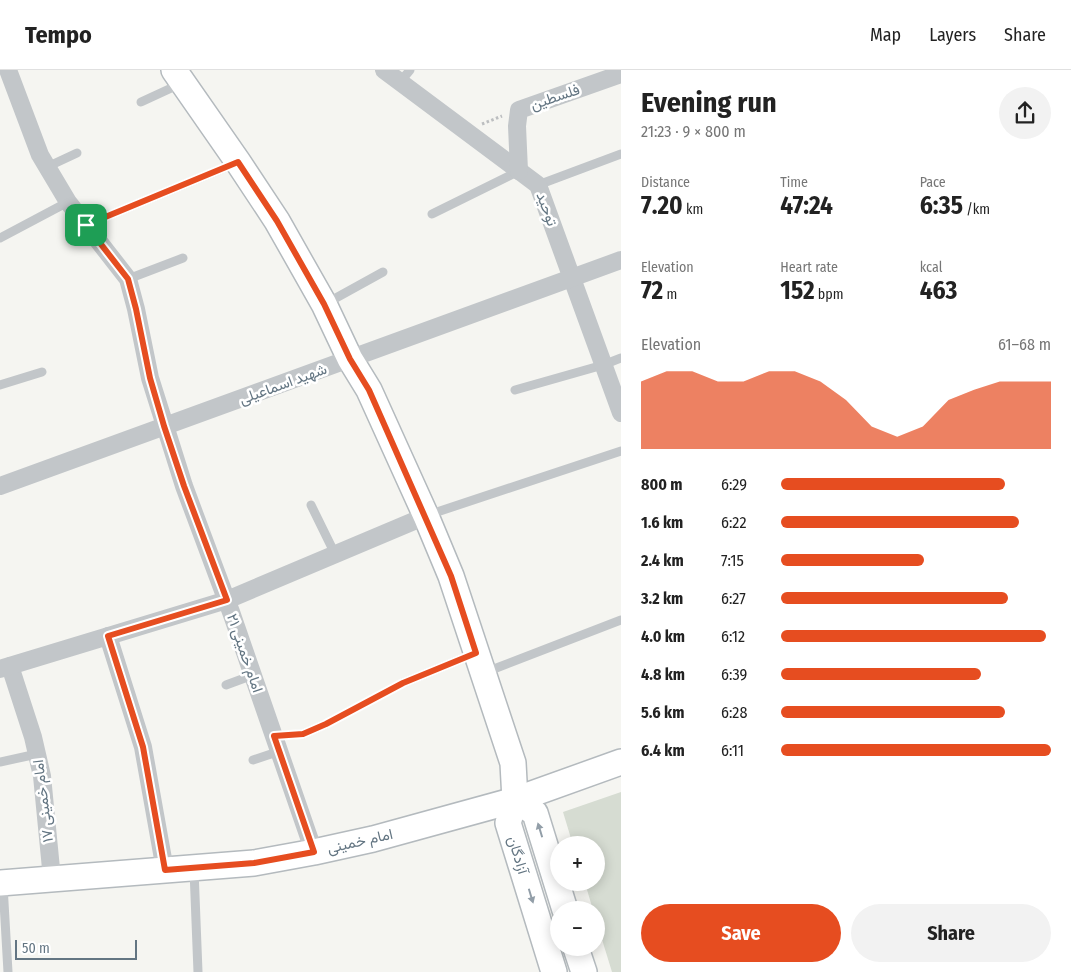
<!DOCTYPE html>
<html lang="en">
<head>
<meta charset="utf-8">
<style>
	body { margin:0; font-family:"Fira Sans Condensed",Vazirmatn,sans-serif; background:#f2f2f2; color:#222; height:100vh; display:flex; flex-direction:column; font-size:19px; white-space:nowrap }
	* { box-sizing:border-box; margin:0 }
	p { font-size:16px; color:#767676 }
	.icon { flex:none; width:28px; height:28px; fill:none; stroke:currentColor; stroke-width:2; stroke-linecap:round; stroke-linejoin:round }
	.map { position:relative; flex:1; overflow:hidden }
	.sheet { display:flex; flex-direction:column; background:#fff; width:450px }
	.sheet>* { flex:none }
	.fabs { position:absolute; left:550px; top:766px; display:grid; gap:10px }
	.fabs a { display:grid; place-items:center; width:55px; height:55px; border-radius:50%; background:#fff; box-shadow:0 2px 12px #0003; font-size:25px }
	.scale { position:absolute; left:15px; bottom:12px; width:122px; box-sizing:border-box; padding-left:5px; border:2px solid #637582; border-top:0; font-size:14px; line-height:18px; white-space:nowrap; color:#637582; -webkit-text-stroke:4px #fff; paint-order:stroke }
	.pin { position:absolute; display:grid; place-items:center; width:42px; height:42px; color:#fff; margin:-21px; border-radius:10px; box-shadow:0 2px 8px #0006 }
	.round { display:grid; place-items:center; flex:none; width:52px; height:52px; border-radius:26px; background:#f2f2f2 }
	.overview { display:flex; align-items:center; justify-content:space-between; height:85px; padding:0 20px }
	h1 { font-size:28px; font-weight:700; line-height:38px }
	.figures { display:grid; grid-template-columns:repeat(3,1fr); gap:8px; height:85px; padding:5px 20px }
	.figures div { display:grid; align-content:center }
	.figures b { font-size:25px; font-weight:700 }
	.figures small { font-size:14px; font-weight:400 }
	.figures p { font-size:14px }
	.chart { height:140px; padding:10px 20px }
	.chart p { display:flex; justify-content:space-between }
	.chart svg { width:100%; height:90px; margin-top:5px; fill:#e64d20; opacity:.7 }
	.action { display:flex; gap:10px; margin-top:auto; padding:10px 20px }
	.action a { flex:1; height:58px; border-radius:30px; background:#e64d20; color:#fff; font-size:20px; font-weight:700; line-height:58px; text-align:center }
	.action a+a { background:#f2f2f2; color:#222 }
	ul { padding:0 20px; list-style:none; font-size:16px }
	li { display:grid; grid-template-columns:80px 60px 1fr; align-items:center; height:38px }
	li i { height:12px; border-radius:6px; background:#e64d20 }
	header { display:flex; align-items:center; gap:30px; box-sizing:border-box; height:70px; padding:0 25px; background:#fff; border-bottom:1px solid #e0e0e0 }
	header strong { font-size:24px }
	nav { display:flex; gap:28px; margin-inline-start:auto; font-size:18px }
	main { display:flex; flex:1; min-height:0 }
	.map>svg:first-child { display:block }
</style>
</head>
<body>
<header>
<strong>Tempo</strong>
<nav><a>Map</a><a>Layers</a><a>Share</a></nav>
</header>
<main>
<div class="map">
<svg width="621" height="902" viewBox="0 0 621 902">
	<rect width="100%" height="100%" fill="#f5f5f1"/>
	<!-- grass -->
	<polygon fill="#d6dcd2" points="621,722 621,902 612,902 596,850 596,840 593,840 585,813 596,812 596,775 573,775 563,742"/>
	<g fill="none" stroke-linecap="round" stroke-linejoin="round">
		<defs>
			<g id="secondary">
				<polyline points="174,0 238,92 277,151 324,234 350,289 369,320 426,446 451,506 513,693 515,730 508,753 554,902"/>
				<polyline points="515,730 535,743 565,840"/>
				<polyline points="0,813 254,793 314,782 373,769 515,730 621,692"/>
				<polyline points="576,878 584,902"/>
			</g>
		</defs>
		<!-- secondary casing -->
		<use href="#secondary" stroke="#b4babe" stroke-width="28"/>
		<!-- path -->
		<polyline stroke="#bcbec0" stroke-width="3" stroke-dasharray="2.5 2.5" stroke-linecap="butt" points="482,54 502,46"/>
		<!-- service -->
		<g stroke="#c2c6c9" stroke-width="9">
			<polyline points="400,12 410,0"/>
			<polyline points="141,32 180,14"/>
			<polyline points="47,97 77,83"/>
			<polyline points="538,115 621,84"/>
			<polyline points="432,144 519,101"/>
			<polyline points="86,155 236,93"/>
			<polyline points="0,168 68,132"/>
			<polyline points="128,209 183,188"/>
			<polyline points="325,234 383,202"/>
			<polyline points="0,315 42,302"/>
			<polyline points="515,320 603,295 621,288"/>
			<polyline points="311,435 335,484"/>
			<polyline points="428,445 621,381"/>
			<polyline points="486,602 621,550"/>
			<polyline points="226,615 253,605"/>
			<polyline points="274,666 303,664 326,654 403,613 476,583"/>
			<polyline points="253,690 280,681"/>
			<polyline points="0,692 37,684"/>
			<polyline points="194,800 198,902"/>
			<polyline points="3,815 8,902"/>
		</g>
		<!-- minor -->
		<g stroke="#c2c6c9" stroke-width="18">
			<polyline points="8,0 40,85 68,132 128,209 136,239 150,308 184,416 231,542 314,782"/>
			<polyline points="384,0 538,115 621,343"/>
			<polyline points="519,101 517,56 519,40 621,4"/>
			<polyline points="0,416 621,190"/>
			<polyline points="108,566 143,677 165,800"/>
			<polyline points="10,596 33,667 42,706 52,809"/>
			<polyline points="0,599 227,530 426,446"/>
		</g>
		<!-- secondary -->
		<use href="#secondary" stroke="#fff" stroke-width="25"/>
	</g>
	<!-- one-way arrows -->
	<defs><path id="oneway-solid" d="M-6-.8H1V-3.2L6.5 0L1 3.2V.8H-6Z" transform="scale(1.25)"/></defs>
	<g fill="#929ea8">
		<use href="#oneway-solid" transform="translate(540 760) rotate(-107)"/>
		<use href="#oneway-solid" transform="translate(531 826) rotate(73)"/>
	</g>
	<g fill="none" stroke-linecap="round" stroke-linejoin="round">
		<defs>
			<polygon id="route" points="238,92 277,151 324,234 350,289 369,320 451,506 476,583 403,613 326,654 303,664 274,666 314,782 254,793 165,800 143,677 108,566 227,530 184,416 164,356 150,308 136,239 128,209 86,155"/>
		</defs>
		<!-- route casing -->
		<use href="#route" stroke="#fff" stroke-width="10"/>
		<!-- route -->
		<use href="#route" stroke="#e64d20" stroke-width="6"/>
	</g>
	<g text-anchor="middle" stroke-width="5" stroke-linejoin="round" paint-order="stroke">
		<!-- street labels -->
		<g font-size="15" fill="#637582" stroke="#fff">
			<text transform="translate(555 27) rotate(-19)" y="5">فلسطین</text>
			<text transform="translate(547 139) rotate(70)" y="5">توحید</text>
			<text transform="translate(283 314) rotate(-20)" y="5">شهید اسماعیلی</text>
			<text transform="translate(245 583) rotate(71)" y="5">امام خمینی ۲۱</text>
			<text transform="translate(43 731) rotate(-97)" y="5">امام خمینی ۱۷</text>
			<text transform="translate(360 771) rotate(-13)" y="5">امام خمینی</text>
			<text transform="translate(518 785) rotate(73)" y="5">آزادگان</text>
		</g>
	</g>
</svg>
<div class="fabs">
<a>+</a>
<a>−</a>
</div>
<div class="scale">50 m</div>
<div class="pin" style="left:86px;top:155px;background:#1e9e55"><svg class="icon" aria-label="arrive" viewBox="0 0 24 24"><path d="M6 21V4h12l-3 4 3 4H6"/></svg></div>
</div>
<section class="sheet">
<div class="overview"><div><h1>Evening run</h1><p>21:23 · 9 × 800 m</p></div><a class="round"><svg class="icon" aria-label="share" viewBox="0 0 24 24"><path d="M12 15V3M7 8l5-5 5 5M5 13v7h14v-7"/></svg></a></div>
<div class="figures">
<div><p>Distance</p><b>7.20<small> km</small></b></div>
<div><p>Time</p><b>47:24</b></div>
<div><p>Pace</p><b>6:35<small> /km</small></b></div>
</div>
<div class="figures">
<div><p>Elevation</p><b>72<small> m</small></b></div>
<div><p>Heart rate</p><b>152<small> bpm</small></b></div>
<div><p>kcal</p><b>463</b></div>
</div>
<div class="chart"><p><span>Elevation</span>61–68 m</p>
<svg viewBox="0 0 160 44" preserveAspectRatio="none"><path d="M0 44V11L10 6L20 6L30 11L40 11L50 6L60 6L70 11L80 20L90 33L100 38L110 33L120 20L130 15L140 11L150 11L160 11V44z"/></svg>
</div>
<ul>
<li><b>800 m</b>6:29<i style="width:83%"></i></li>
<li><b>1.6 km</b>6:22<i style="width:88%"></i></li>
<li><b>2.4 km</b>7:15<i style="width:53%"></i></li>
<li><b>3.2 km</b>6:27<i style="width:84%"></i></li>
<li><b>4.0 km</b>6:12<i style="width:98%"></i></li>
<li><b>4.8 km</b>6:39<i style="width:74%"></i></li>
<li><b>5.6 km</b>6:28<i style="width:83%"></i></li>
<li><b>6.4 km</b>6:11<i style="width:100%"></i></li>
</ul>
<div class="action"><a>Save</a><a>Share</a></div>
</section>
</main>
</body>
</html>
